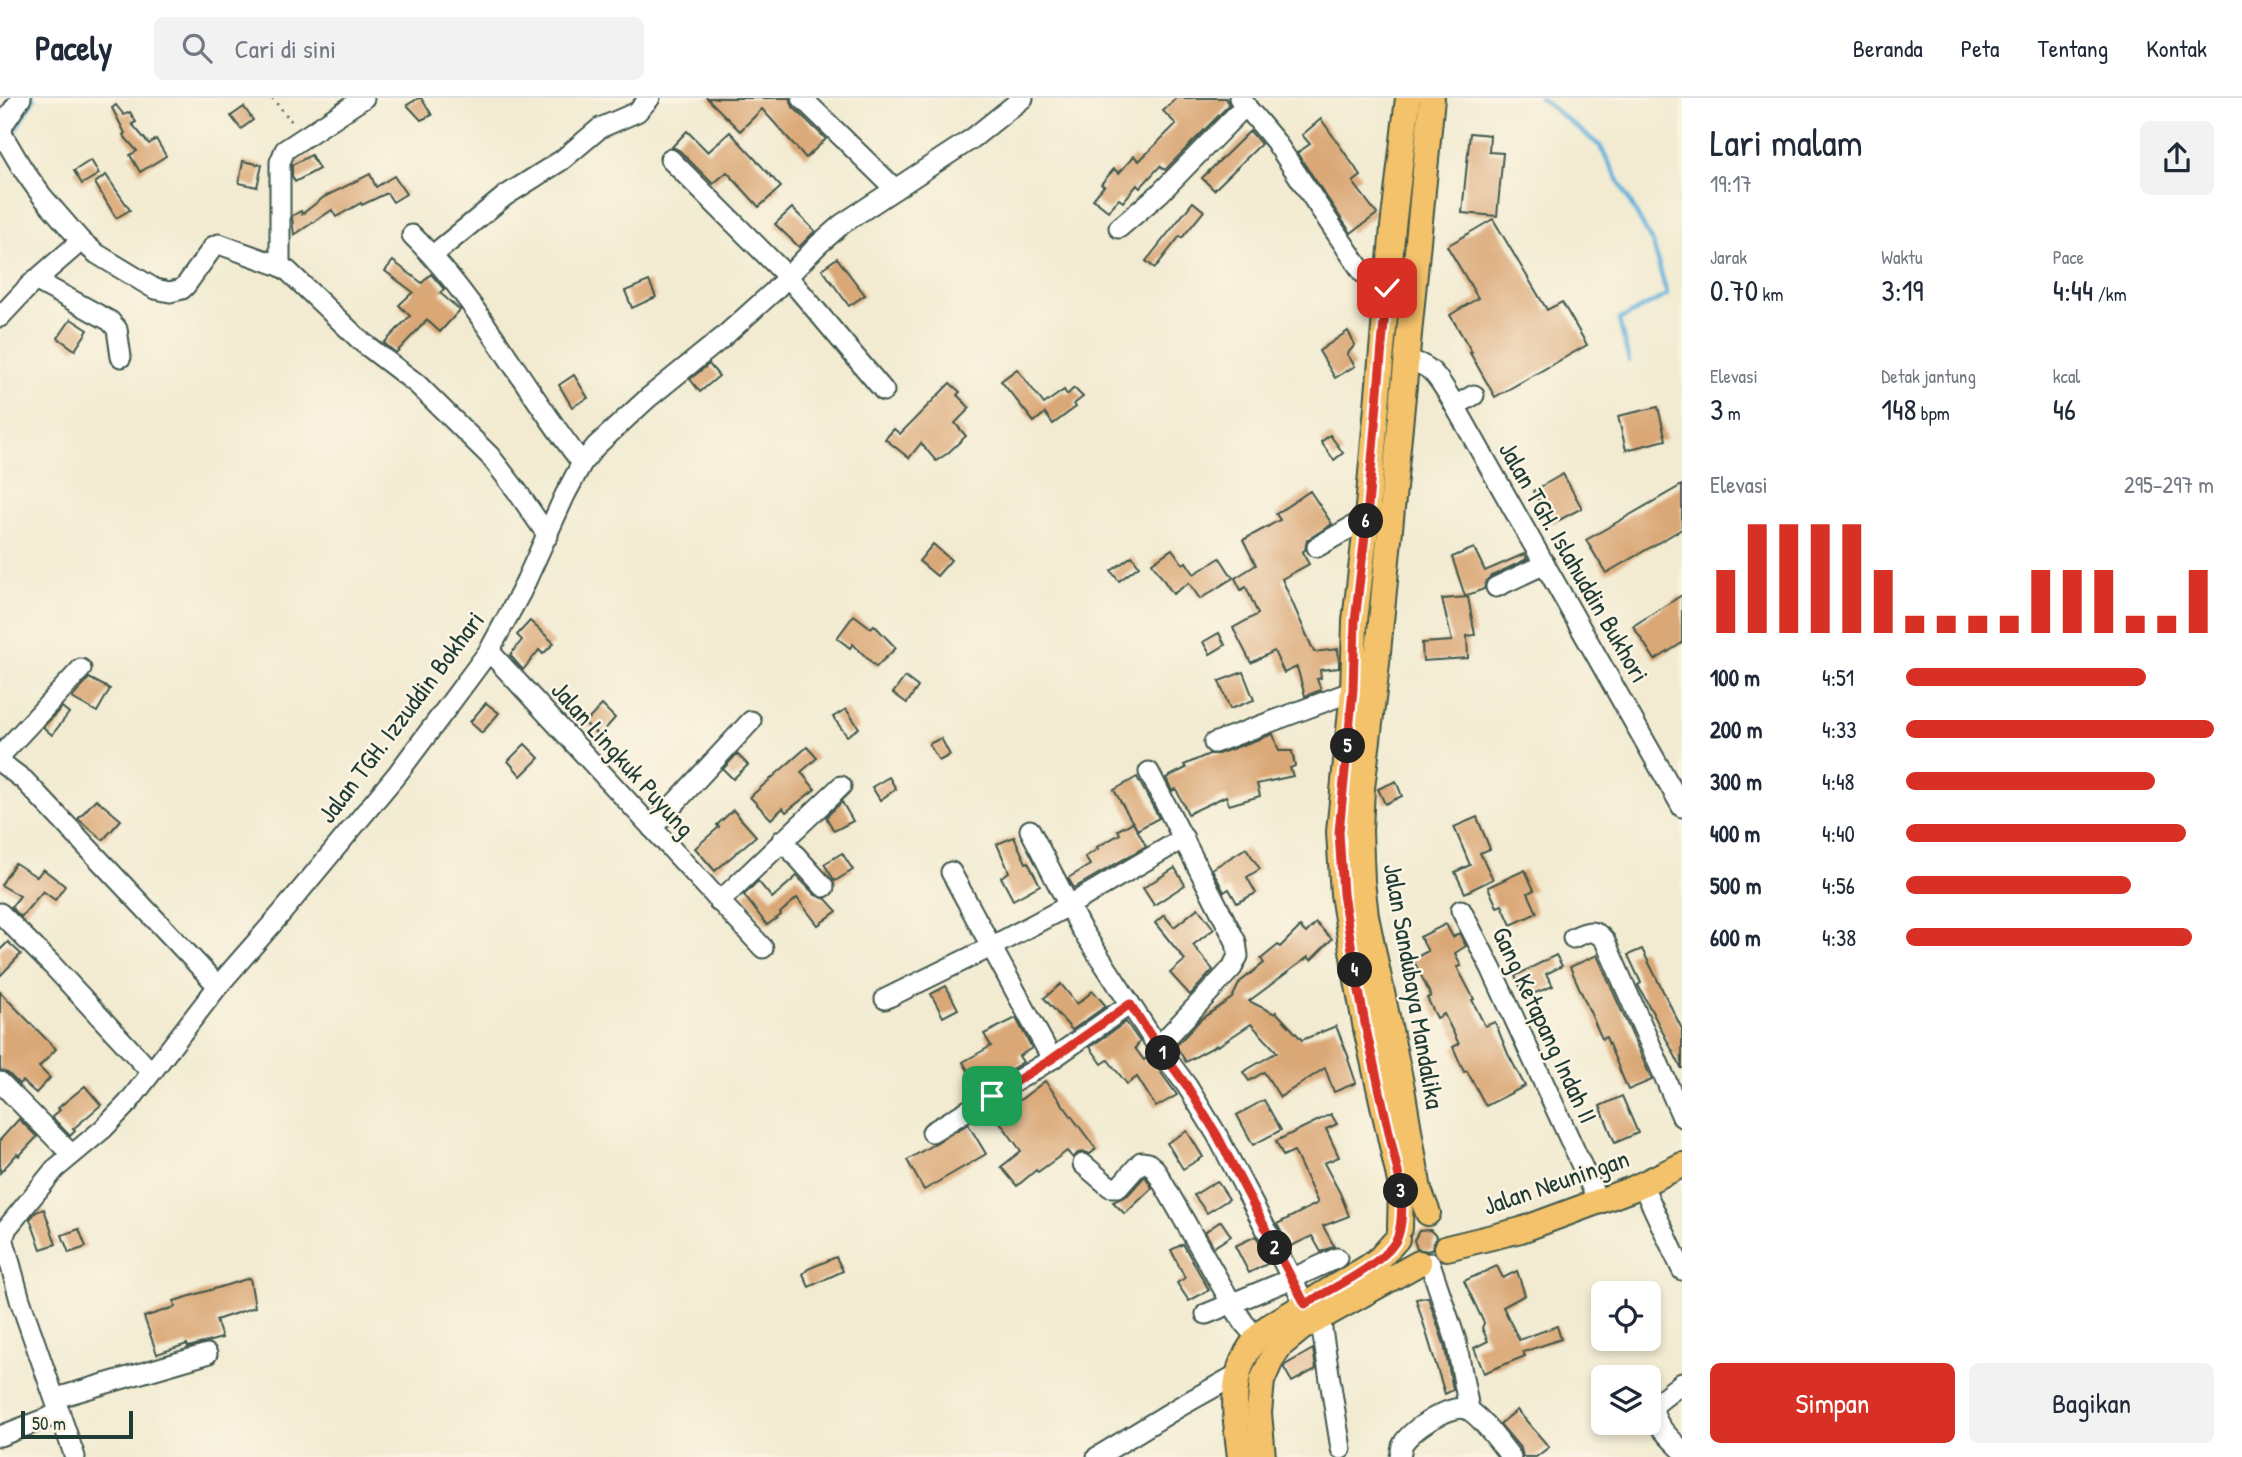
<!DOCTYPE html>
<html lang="id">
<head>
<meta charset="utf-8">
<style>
	body { margin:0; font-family:"Patrick Hand",sans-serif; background:#f2f2f3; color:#1f2937; height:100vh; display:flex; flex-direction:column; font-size:26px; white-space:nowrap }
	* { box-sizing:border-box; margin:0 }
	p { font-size:23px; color:#747a83 }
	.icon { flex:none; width:38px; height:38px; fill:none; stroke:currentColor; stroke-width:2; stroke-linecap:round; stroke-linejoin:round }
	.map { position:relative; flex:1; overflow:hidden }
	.details { display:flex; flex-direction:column; background:#fff; width:560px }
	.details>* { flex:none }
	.fabs { position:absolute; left:1591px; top:1183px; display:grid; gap:14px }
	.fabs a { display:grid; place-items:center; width:70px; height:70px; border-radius:10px; background:#fff; box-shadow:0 4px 10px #0003; font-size:35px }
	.scale { position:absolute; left:21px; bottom:18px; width:112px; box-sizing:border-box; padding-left:7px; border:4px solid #1f3d34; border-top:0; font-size:19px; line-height:24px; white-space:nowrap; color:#1f3d34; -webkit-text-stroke:5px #fcf5e5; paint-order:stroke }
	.pin { position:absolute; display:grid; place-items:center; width:60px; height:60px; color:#fff; margin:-30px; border-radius:14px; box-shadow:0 4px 10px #0006 }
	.km { position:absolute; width:35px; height:35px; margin:-18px; border-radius:50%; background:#222; color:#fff; font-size:19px; line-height:35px; text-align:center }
	.round { display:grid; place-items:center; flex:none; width:74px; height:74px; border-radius:10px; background:#f2f2f3 }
	.summary { display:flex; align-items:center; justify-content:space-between; height:119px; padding:0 28px }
	h1 { font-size:38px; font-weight:600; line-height:52px }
	.stats { display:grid; grid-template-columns:repeat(3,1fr); gap:10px; height:119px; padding:7px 28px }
	.stats div { display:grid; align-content:center }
	.stats b { font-size:30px; font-weight:600 }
	.stats small { font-size:19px; font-weight:400 }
	.stats p { font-size:19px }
	.chart { height:196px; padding:14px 28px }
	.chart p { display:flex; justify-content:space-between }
	.chart svg { width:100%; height:126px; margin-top:7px; stroke:#d93025; stroke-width:6 }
	.button { display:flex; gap:14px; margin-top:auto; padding:14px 28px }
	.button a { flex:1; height:80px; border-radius:10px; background:#d93025; color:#fff; font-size:28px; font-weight:600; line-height:80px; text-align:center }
	.button a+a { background:#f2f2f3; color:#1f2937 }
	ul { padding:0 28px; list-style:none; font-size:23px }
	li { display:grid; grid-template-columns:112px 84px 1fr; align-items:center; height:52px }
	li i { height:18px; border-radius:9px; background:#d93025 }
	header { display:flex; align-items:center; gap:42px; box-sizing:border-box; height:98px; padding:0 35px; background:#fff; border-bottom:2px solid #e0e1e3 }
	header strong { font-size:33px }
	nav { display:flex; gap:38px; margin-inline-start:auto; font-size:24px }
	.search { width:490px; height:63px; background:#f2f2f3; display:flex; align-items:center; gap:18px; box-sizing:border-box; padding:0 24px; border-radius:10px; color:#747a83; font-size:26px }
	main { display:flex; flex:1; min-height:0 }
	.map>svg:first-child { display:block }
</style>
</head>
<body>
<header>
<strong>Pacely</strong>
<div class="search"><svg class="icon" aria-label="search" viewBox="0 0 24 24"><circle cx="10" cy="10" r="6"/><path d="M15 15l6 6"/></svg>Cari di sini</div>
<nav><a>Beranda</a><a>Peta</a><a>Tentang</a><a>Kontak</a></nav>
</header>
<main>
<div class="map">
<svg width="1682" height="1359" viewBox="0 0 1682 1359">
	<rect width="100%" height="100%" fill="#fcf5e5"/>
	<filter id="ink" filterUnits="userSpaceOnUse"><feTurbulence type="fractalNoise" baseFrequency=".0143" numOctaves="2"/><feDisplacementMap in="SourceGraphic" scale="14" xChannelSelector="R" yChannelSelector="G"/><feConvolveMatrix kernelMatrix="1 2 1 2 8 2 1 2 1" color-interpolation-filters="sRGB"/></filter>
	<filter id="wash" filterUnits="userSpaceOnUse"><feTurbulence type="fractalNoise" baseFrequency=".00686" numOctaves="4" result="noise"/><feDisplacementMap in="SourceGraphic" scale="28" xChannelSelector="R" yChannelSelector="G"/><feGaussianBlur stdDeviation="1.57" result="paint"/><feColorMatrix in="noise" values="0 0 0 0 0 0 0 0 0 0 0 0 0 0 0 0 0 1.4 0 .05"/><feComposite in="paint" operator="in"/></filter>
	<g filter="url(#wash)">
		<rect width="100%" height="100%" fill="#f2ebd1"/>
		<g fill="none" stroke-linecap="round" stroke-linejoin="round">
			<!-- stream -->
			<g stroke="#61b0dc" stroke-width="4.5">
				<polyline points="1540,0 1600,48 1653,146 1667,197 1619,222 1629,263"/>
				<polyline points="10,35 17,30 34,0"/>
			</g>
		</g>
		<g id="blocks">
			<!-- building -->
			<g fill="#daa776">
				<polygon points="419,0 421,0 432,17 421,22 407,7"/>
				<polygon points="707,0 790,0 793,9 826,41 806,60 762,11 740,33"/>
				<polygon points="1176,0 1226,0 1229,7 1165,72 1160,68 1140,90 1137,87 1123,104 1119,101 1108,113 1093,101 1104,88 1101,86 1114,71 1119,75 1134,58 1139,63 1176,26 1163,13"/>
				<polygon points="116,7 124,17 130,14 136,24 132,26 149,46 156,41 166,58 140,74 130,57 137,53 123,37 125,35 112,10"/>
				<polygon points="244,9 253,22 241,31 231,18"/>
				<polygon points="1321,21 1361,78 1353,84 1377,116 1351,135 1297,55 1310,46 1302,37"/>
				<polygon points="687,33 708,54 730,34 781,89 759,109 727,74 713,86 679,52 672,49"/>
				<polygon points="1250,33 1261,46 1214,92 1202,80"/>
				<polygon points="1470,35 1490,37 1489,54 1503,55 1497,118 1462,115"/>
				<polygon points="311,57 319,71 295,84 292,78 292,67"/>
				<polygon points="91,62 99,76 82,86 74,73"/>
				<polygon points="243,63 262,67 257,89 239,85"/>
				<polygon points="370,76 376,89 394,78 406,96 393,104 387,95 362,107 361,105 336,119 332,112 294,137 292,118 301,113 302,116 324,99"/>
				<polygon points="106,77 130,112 116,120 95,85"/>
				<polygon points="1193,104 1204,113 1182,140 1180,138 1155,170 1146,163"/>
				<polygon points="792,110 815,133 799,149 775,126"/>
				<polygon points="1493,121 1547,212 1562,204 1587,247 1495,299 1470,255 1472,254 1450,217 1478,200 1447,148"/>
				<polygon points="837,160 865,197 849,208 822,171"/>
				<polygon points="393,163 422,185 431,176 444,191 440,195 460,212 440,234 427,222 396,255 384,245 410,218 399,207 413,194 385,173"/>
				<polygon points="649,183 656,199 632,210 625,193"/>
				<polygon points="71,221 88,232 75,252 58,240"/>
				<polygon points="1348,233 1355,247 1347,256 1355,268 1335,280 1319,253"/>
				<polygon points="709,266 719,278 700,294 690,281"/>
				<polygon points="1017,271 1044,306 1064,292 1067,297 1074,290 1083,299 1074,306 1076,309 1053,326 1045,315 1034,324 1001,283"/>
				<polygon points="574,277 588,300 572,309 559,287"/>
				<polygon points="950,285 960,294 957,297 970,310 955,325 966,338 948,355 936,363 921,345 909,360 885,341 894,331 900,336"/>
				<polygon points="1658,309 1666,342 1626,352 1618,318"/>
				<polygon points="1330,337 1343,355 1334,362 1321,344"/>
				<polygon points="1563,376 1582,410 1552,426 1533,393"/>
				<polygon points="1682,387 1682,431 1606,475 1586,442"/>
				<polygon points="1310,393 1332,426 1307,442 1305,452 1302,454 1309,466 1282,481 1314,554 1338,551 1339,564 1339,570 1320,572 1321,580 1317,581 1321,592 1305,598 1297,569 1284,575 1274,553 1251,565 1233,530 1258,516 1246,489 1241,492 1235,480 1256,467 1243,442 1280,422 1276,416"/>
				<polygon points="933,446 951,462 937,478 919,463"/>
				<polygon points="1474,450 1485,473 1524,456 1527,461 1491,478 1486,483 1484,491 1465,498 1452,459"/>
				<polygon points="1172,451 1183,466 1186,464 1194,476 1220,460 1233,480 1200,501 1189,485 1173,496 1152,465"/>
				<polygon points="1132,458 1139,468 1119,483 1111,473"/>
				<polygon points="1682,497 1682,545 1655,562 1633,528"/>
				<polygon points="1468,499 1475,537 1467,538 1468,560 1423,563 1422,545 1452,543 1442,501"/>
				<polygon points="854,517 871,530 874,527 896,550 876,569 853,546 850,550 837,540"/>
				<polygon points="530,523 554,545 543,556 539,552 523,572 510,557 522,542 517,537"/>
				<polygon points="1219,535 1225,547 1210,556 1203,544"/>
				<polygon points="1243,574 1254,602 1230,611 1219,583"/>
				<polygon points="905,579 918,589 907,605 893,595"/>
				<polygon points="89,580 110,591 97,614 72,600"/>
				<polygon points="486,605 499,615 482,635 470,624"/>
				<polygon points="602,607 615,620 599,638 585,625"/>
				<polygon points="62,609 69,615 52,637 43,629"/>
				<polygon points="846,611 859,630 847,638 833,619"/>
				<polygon points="1273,636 1279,653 1292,653 1295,668 1290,670 1293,678 1257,686 1260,698 1229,707 1226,698 1188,716 1176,691 1172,693 1166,680 1186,670 1184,667 1209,656 1218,656"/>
				<polygon points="941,640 950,657 939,663 929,646"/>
				<polygon points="525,646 539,660 521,678 508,663"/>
				<polygon points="807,649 817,660 801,674 815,691 786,714 783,710 771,721 750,699"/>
				<polygon points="737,656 748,667 733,681 723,671"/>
				<polygon points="889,679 896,691 880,702 872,689"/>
				<polygon points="1137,679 1159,720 1137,732 1114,692"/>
				<polygon points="1396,683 1402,698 1385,706 1378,691"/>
				<polygon points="96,701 121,722 103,742 78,721"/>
				<polygon points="842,704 853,723 834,733 826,719"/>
				<polygon points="733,712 756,738 715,773 695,750 719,729 717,727"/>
				<polygon points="1477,719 1490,751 1480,755 1493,781 1465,795 1455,774 1470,767 1454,729"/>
				<polygon points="1133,724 1146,748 1074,790 1068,780 1090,767 1085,759 1098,751 1097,749 1120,736 1118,732"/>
				<polygon points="1014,739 1026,765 1028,764 1040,787 1013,802 1001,779 1009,774 997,746"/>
				<polygon points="1246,750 1260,771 1247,779 1256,795 1237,805 1229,791 1224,794 1212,771"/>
				<polygon points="842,755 853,772 835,783 824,766"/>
				<polygon points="15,765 37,779 43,771 65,788 55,802 43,793 21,819 11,809 20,798 1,787"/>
				<polygon points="1175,770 1185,787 1154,807 1143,790"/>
				<polygon points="1525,772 1534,792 1528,795 1537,815 1511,827 1502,807 1497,809 1488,789"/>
				<polygon points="797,778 815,797 826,801 837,813 818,827 797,800 780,815 781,817 767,827 744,797 758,783 772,800"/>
				<polygon points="1198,810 1214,831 1193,847 1213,872 1190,897 1170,875 1185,862 1155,825 1164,817 1174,829"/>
				<polygon points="1316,825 1332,841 1311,862 1308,859 1249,903 1275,916 1276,914 1302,942 1336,928 1349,960 1348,961 1356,985 1334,994 1325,970 1280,999 1264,974 1249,983 1243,974 1277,954 1251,926 1218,948 1217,947 1186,964 1176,948 1200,922 1232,900 1240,884 1264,865 1261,861 1278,847 1280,849 1300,829 1306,835"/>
				<polygon points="1446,826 1453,839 1459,835 1466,848 1455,855 1461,868 1457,869 1474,901 1472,902 1485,928 1495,924 1508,956 1525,988 1486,1008 1467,973 1464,974 1453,949 1459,946 1444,916 1437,920 1427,900 1431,898 1413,861 1428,853 1420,839"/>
				<polygon points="8,844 21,856 0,878 0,852"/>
				<polygon points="1642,851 1682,931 1682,971 1638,887 1641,885 1628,857"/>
				<polygon points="1556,857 1562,868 1546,876 1553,888 1525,899 1515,878"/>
				<polygon points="1597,857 1652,982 1628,992 1606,939 1602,941 1570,869"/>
				<polygon points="1061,886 1077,906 1093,893 1106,908 1072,932 1044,900"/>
				<polygon points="946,888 958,911 943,919 931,896"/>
				<polygon points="0,894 56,951 39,969 50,980 36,995 22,983 19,986 8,975 0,972"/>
				<polygon points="1016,920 1032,950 1019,958 1023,964 979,991 963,964 991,948 984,936"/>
				<polygon points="1126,924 1140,944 1135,950 1144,962 1149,958 1177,997 1156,1009 1137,979 1127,986 1108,962 1102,966 1090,949"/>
				<polygon points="1045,983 1096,1051 1090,1056 1085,1054 1078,1055 1073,1060 1067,1053 1038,1074 1036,1072 1017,1088 1001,1069 1021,1053 995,1017 1018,1001 1020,1002"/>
				<polygon points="85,988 101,1007 73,1031 75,1033 70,1038 52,1019 60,1012 58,1010"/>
				<polygon points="1622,998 1638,1035 1615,1045 1600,1008"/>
				<polygon points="1264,1002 1281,1032 1253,1047 1237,1017"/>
				<polygon points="1331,1016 1337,1026 1326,1031 1339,1059 1324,1065 1340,1095 1349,1118 1323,1128 1334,1148 1321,1154 1312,1138 1289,1149 1277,1126 1318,1105 1294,1053 1283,1058 1276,1043"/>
				<polygon points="19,1021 37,1039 19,1058 17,1056 0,1075 0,1042"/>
				<polygon points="968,1026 986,1056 924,1092 907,1062"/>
				<polygon points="1187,1033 1203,1059 1183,1071 1167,1045"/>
				<polygon points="1145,1078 1152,1090 1125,1116 1113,1104 1128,1097"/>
				<polygon points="1217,1083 1229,1101 1207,1115 1194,1097"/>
				<polygon points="44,1111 56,1146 41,1151 30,1121 36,1114"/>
				<polygon points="1221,1123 1231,1138 1214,1149 1205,1134"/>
				<polygon points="79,1131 86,1149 69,1155 62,1137"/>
				<polygon points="1430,1132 1437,1139 1433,1145 1432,1151 1428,1153 1417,1151 1414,1142 1419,1133"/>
				<polygon points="1256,1138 1269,1165 1249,1175 1235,1148"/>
				<polygon points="1183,1146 1209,1192 1189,1203 1177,1185 1185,1180 1171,1152"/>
				<polygon points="836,1159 843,1173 809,1189 803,1176 808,1171"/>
				<polygon points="1497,1168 1503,1180 1517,1173 1525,1197 1503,1209 1519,1242 1557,1228 1561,1241 1523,1254 1525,1258 1484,1275 1474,1250 1488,1243 1482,1230 1484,1225 1464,1183"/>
				<polygon points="250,1180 255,1209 216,1222 222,1240 188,1249 187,1246 157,1256 144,1219 175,1209 174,1203"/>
				<polygon points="1428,1199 1444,1246 1453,1292 1445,1296 1416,1201"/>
				<polygon points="1313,1251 1316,1271 1292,1284 1284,1270 1285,1267"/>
				<polygon points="1517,1312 1549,1349 1536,1359 1523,1359 1521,1351 1500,1326"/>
			</g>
		</g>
	</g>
	<g filter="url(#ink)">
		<use href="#blocks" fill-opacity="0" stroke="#3f574c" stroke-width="2"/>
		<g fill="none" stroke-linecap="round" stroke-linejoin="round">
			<defs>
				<g id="minor">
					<polyline points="21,0 3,27 2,36 22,70 42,98 81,143 97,156 155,191 170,194 182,191 186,187 214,148 219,146 280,168 288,173 362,244 417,286 490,358 517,393 548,438"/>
					<polyline points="802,0 895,91"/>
					<polyline points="1239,0 1275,43 1363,175 1387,190"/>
					<polyline points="670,61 788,179 884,293"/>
					<polyline points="1119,130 1159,96 1246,7"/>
					<path d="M412 137C480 204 523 290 582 365"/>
					<polyline points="433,157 505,98 562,62 600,30 637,14 650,0"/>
					<polyline points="280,168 280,64 285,52 364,0"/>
					<polyline points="35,182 110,223 117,231 121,259"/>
					<polyline points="0,219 29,188 81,143"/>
					<path d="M1406 262C1432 266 1438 280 1451 301L1682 709"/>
					<polyline points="1455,308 1474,297"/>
					<polyline points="1317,449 1367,420"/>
					<polyline points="1496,489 1545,466"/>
					<polyline points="489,553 763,850"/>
					<polyline points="1214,645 1364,589"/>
					<polyline points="0,658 81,571"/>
					<polyline points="0,664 24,682 218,888"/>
					<polyline points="1149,674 1236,844 1238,858 1232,870 1158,949"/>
					<polyline points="652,730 751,623"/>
					<polyline points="1030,732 1080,829 1158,949 1187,988 1217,1037 1305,1206"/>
					<polyline points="782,742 824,789"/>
					<polyline points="951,774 1052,961"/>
					<polyline points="719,804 841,688"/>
					<polyline points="1461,812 1491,870 1598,1103"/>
					<polyline points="0,815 53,868 151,974"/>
					<path d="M1573 840C1587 833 1595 830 1605 843L1682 1019"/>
					<polyline points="885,901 991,849 1068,808 1184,740"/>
					<polyline points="0,984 71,1056"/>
					<polyline points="932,1034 1052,961 1130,906"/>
					<polyline points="1083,1066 1110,1089 1119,1089 1141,1064 1148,1065 1155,1071 1232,1206 1244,1225 1256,1239"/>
					<polyline points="1642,1086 1682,1172"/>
					<polyline points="1430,1165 1456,1243 1469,1311"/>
					<polyline points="1206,1216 1291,1181 1337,1160"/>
					<polyline points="1320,1219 1341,1351"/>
					<path d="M1682 1285 1654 1307C1652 1325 1670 1340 1682 1352"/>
					<polyline points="56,1300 207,1256"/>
					<polyline points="0,1338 60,1315"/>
					<polyline points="75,1359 20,1202 4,1143 4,1138 7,1130 55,1071 103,1031 128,1005 218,888 280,817 398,675 443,615 489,553 521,494 565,397 582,365 596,348 648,300 722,240 773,194 818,147 842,126 973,40 1023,0"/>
					<polyline points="1097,1359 1179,1309 1236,1277"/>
					<path d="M1400 1359C1401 1355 1401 1352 1402 1348 1408 1333 1450 1306 1466 1311 1480 1316 1501 1347 1511 1359"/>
				</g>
				<g id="major">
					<polyline points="1428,1115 1419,1092 1402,990 1366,818 1362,783 1360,733 1362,690 1375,585 1432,0"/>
					<polyline points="1400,1130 1401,1088 1366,931 1355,871 1343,796 1339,734 1353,592 1355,523 1367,420 1393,129 1408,0"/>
					<polyline points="1447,1150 1521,1132 1632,1091 1682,1067"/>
					<path d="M1240 1359C1234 1309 1226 1266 1268 1229L1368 1169 1380 1160 1397 1141"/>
					<polyline points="1263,1359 1259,1315 1262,1283 1272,1260 1280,1248 1302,1230 1419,1165"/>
				</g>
			</defs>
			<!-- minor casing -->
			<use href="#minor" stroke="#3f574c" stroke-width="23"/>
			<!-- major casing -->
			<use href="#major" stroke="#3f574c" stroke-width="28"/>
			<!-- path -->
			<polyline stroke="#3f574c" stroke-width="2.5" stroke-dasharray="2 5" stroke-linecap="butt" points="272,0 293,25"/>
			<!-- minor -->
			<use href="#minor" stroke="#fff" stroke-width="19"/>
			<!-- major -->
			<use href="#major" stroke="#f3c26a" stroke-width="24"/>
		</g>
	</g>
	<g fill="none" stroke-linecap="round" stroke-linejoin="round" filter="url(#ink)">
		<defs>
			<path id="route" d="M992 998 1052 961 1130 906 1158 949 1187 988 1217 1037 1305 1206C1328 1193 1390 1163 1398 1138 1403 1123 1402 1104 1401 1088L1366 931 1355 871 1343 796 1339 734 1353 592 1355 523 1367 420 1387 190"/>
		</defs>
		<!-- route casing -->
		<use href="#route" stroke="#fff" stroke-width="14"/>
		<!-- route -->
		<use href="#route" stroke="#d93025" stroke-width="9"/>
	</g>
	<g text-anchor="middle" stroke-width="5" stroke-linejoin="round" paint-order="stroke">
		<!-- street labels -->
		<g font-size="26" fill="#1f3d34" stroke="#fcf5e5">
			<text transform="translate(1574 464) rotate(60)" y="9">Jalan TGH. Islahuddin Bukhori</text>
			<text transform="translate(401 619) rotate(-53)" y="9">Jalan TGH. Izzuddin Bokhari</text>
			<text transform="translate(623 661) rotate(48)" y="9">Jalan Lingkuk Puyung</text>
			<text transform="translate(1414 888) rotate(80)" y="9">Jalan Sandubaya Mandalika</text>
			<text transform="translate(1545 927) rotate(65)" y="9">Gang Ketapang Indah II</text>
			<text transform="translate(1556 1084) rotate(-19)" y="9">Jalan Neuningan</text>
		</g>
	</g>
</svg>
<div class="fabs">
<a><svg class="icon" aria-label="locate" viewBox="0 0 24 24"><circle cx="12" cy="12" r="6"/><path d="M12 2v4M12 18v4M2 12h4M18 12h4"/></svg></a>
<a><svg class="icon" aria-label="layers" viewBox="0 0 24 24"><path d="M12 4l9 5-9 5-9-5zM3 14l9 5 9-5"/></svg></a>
</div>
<div class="scale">50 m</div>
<div class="pin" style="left:992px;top:998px;background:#1e9e55"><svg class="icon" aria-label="arrive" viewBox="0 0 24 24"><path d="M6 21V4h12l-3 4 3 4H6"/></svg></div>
<div class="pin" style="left:1387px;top:190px;background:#d93025"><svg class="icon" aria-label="check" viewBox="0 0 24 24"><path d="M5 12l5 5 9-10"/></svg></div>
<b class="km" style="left:1163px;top:955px">1</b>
<b class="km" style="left:1275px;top:1150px">2</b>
<b class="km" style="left:1401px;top:1093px">3</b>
<b class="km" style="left:1355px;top:872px">4</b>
<b class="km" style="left:1348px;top:648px">5</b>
<b class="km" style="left:1366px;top:423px">6</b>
</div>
<section class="details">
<div class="summary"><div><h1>Lari malam</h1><p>19:17</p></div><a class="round"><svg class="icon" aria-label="share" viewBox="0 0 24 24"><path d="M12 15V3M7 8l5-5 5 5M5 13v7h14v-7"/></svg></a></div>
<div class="stats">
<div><p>Jarak</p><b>0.70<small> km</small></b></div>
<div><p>Waktu</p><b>3:19</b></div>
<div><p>Pace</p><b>4:44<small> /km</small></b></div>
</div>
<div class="stats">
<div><p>Elevasi</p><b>3<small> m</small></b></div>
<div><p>Detak jantung</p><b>148<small> bpm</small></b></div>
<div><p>kcal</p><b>46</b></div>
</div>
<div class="chart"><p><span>Elevasi</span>295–297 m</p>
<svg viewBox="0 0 160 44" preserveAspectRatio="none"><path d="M5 44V22M15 44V6M25 44V6M35 44V6M45 44V6M55 44V22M65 44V38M75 44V38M85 44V38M95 44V38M105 44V22M115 44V22M125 44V22M135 44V38M145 44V38M155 44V22"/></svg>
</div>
<ul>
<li><b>100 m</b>4:51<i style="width:78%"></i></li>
<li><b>200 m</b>4:33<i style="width:100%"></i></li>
<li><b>300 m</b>4:48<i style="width:81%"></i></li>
<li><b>400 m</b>4:40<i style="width:91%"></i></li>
<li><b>500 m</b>4:56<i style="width:73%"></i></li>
<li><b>600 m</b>4:38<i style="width:93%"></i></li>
</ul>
<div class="button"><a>Simpan</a><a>Bagikan</a></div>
</section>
</main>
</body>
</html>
